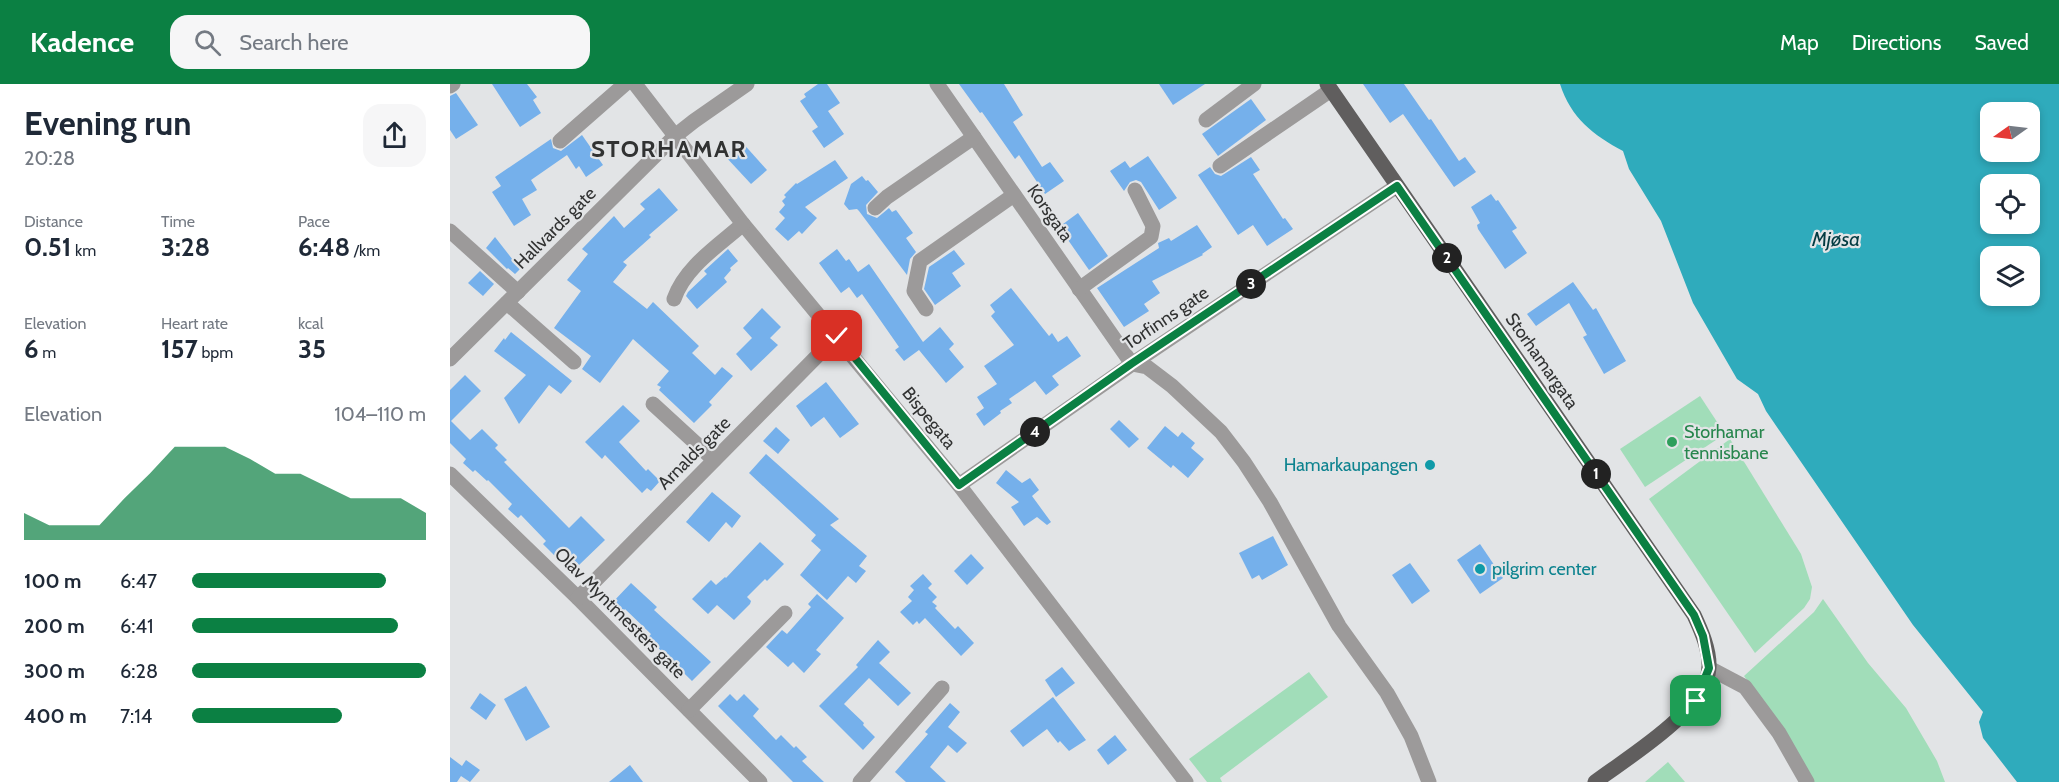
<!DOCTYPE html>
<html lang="en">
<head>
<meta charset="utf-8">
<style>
	body { margin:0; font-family:Cabin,sans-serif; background:#f6f6f7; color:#1f2937; height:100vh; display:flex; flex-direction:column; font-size:22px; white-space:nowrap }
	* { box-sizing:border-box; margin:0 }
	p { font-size:20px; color:#747a83 }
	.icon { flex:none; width:33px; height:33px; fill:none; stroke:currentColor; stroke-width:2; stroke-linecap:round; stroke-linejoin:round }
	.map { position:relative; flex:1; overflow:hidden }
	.sheet { display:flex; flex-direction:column; background:#fff; width:450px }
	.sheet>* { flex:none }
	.needle { width:39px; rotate:256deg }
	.controls { position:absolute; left:1530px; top:18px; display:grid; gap:12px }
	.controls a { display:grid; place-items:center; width:60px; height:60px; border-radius:12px; background:#fff; box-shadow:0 3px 9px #0003; font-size:30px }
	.pin { position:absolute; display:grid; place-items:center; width:51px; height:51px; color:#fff; margin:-26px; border-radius:12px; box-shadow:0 3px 9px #0006 }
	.km { position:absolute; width:30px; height:30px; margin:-15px; border-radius:50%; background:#222; color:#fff; font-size:16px; line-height:30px; text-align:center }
	.round { display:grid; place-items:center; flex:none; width:63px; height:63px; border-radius:18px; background:#f6f6f7 }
	.headline { display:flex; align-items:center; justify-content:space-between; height:102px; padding:0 24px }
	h1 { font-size:33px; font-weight:700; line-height:45px }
	.figures { display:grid; grid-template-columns:repeat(3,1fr); gap:9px; height:102px; padding:6px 24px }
	.figures div { display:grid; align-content:center }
	.figures b { font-size:26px; font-weight:700 }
	.figures small { font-size:16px; font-weight:400 }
	.figures p { font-size:16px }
	.chart { height:168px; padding:12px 24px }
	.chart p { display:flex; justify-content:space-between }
	.chart svg { width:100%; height:108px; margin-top:6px; fill:#0b8043; opacity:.7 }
	ul { padding:0 24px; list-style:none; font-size:20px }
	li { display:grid; grid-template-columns:96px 72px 1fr; align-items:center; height:45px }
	li i { height:15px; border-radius:8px; background:#0b8043 }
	header { display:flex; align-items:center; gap:36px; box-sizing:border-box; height:84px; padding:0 30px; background:#0b8043; color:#fff }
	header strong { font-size:28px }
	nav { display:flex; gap:33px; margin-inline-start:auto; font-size:21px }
	.search { width:420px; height:54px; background:#f6f6f7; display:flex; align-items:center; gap:15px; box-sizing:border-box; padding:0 21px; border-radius:18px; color:#747a83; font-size:22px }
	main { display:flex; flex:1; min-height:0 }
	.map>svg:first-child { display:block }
</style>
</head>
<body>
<header>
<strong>Kadence</strong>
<div class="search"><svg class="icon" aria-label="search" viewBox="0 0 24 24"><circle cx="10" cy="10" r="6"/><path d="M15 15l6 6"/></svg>Search here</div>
<nav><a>Map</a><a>Directions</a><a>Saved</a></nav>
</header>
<main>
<section class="sheet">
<div class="headline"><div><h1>Evening run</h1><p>20:28</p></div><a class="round"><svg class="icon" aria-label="share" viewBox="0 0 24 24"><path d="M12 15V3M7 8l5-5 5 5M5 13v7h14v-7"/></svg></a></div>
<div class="figures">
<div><p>Distance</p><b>0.51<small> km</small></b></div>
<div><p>Time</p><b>3:28</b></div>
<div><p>Pace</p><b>6:48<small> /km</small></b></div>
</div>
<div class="figures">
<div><p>Elevation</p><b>6<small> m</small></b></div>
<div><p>Heart rate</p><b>157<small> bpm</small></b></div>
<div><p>kcal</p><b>35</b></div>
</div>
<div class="chart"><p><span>Elevation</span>104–110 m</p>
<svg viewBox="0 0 160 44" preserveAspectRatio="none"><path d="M0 44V33L10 38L20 38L30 38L40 27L50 17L60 6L70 6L80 6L90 11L100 17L110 17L120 22L130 27L140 27L150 27L160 33V44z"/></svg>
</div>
<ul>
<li><b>100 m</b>6:47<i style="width:83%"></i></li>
<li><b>200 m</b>6:41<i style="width:88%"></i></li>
<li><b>300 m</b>6:28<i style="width:100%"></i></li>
<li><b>400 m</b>7:14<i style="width:64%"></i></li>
</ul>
</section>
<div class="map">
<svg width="1609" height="698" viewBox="0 0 1609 698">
	<rect width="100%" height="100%" fill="#e2e4e6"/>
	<!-- green -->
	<g fill="#a1ddb9">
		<polygon points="1250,312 1275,350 1195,403 1170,365"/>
		<polygon points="1280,355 1351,470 1362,503 1360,515 1354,524 1305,569 1199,415"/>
		<polygon points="1373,515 1418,579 1456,624 1487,677 1495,698 1364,698 1321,628 1294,592 1364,528"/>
		<polygon points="859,588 878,613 770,694 772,698 757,698 739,675"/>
		<polygon points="1218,678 1235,698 1195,698"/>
	</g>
	<!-- water -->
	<path fill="#2fabbc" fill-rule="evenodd" d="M1110 0H1609V698H1567L1533 654 1529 638 1533 628 1463 541 1316 327 1308 310 1287 295 1243 219 1211 137 1179 85 1173 67C1143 51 1121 34 1110 0ZM1540 28H1580V68H1540ZM1540 100H1580V140H1540ZM1540 172H1580V212H1540Z"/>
	<!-- building -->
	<g fill="#75b0eb">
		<polygon points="42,0 77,0 87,13 83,16 91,29 70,43"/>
		<polygon points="368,0 377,0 390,19 378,27 394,50 374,64 362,47 368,43 350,17 356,13 354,10"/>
		<polygon points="509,0 554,0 573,31 563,38 592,83 600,78 614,97 595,110 569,71 565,75 532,28 530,29"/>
		<polygon points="709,0 755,0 723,21"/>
		<polygon points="913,0 954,0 979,36 981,35 1009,77 1015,73 1026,88 1004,103 953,30 940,39"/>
		<polygon points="6,9 28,41 6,55 0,46 0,12"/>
		<polygon points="801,15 816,36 768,72 752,50"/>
		<polygon points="132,51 153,81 136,93 129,82 126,85 117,71 81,96 87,106 72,115 81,131 64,142 42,108 51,102 45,93 101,55 103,64 111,67"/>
		<polygon points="291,57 317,86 301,100 275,72"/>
		<polygon points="698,72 727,114 709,126 691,98 686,96 680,98 674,107 660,87 675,77 680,84"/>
		<polygon points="801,73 810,86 803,90 833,135 835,134 843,145 817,162 803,141 788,151 748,91 760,83 765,90 771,92"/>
		<polygon points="385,76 398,94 355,123 367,134 352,150 349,147 338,157 325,145 335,134 329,128 335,121 332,117 336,113 334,111 346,99 347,100"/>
		<polygon points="412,92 416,97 418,96 428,108 416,121 417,130 427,134 439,124 442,128 446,126 463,149 456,154 466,168 460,175 457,191 409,127 407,125 399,126 394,120 401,100"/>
		<polygon points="209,104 228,126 199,151 201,153 173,178 177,181 163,198 197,225 203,218 249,262 242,269 265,291 272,283 283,292 259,318 262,321 244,339 209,306 211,303 207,301 219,287 183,255 150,299 132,285 141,272 104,244 131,207 117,196 138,170 132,165 164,132 174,144 195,125 190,120"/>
		<polygon points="1041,110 1046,117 1048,116 1067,144 1062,147 1077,169 1055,185 1028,145 1027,141 1030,139 1021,123"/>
		<polygon points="628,129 658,172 639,186 609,143"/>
		<polygon points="747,141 762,163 752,170 753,171 702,197 710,209 694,220 699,227 674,243 647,204 709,164 708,159 719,154 721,157"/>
		<polygon points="45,153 70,185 65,190 58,184 57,185 36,164"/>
		<polygon points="278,165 288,177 280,184 281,186 274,194 277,198 247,225 236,212 238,208 257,190 254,187"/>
		<polygon points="387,165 396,177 399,175 408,188 419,180 473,258 490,243 504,260 499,265 514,283 496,299 469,266 454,277 445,266 449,263 412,210 407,214 399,203 391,209 369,179"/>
		<polygon points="504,166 515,180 502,189 511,202 485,221 474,205 479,183"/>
		<polygon points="30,187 44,200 33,212 18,199"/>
		<polygon points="1123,198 1143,226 1146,224 1176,277 1154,290 1133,253 1137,251 1119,219 1086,242 1077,230"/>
		<polygon points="561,204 599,252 602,249 608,258 617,252 631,272 602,292 609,301 596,311 585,297 559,315 562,319 550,327 551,329 534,342 526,330 534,324 527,313 547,300 534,282 564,261 541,232 545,228 540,221"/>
		<polygon points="312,224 331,243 320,254 328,261 301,287 286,270 302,254 293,244"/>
		<polygon points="61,248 122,297 111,310 99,301 69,340 54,314 76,291 44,267 54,254 55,256"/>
		<polygon points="15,291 31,307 1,337 20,356 32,345 48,361 45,364 57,376 54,378 119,444 131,432 155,456 129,481 114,465 106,473 93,460 96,457 71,431 68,434 58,425 62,420 38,396 37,397 25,386 23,388 13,379 16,375 0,359 0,306"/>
		<polygon points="376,298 409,340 390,354 374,333 361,343 346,322"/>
		<polygon points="173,321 190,337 169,358 196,387 198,385 210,397 201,407 197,404 192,409 155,371 152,375 135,358"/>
		<polygon points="669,336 689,355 679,364 660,345"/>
		<polygon points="715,342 728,353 732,348 745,359 741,364 754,375 738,394 723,381 721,384 697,364"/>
		<polygon points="326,343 340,356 328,370 313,357"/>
		<polygon points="316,370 389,435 380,441 417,472 409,482 416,487 406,499 398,492 377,516 350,491 371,466 361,457 366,451 299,389"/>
		<polygon points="556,386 572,399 580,394 589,406 582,412 601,438 597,441 587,433 574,442 561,423 569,418 546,399"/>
		<polygon points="262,408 291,432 282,444 276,438 259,458 236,438"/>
		<polygon points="823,452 838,481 812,496 809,491 802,495 789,469"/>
		<polygon points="310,458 334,480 317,497 315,495 297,513 301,517 300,520 284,536 267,521 258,530 242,515 261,496 266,501 275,493 276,494"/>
		<polygon points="1030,460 1053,494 1030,510 1007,476"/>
		<polygon points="521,470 534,484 517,501 504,487"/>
		<polygon points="960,479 980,507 962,520 942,491"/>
		<polygon points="473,490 482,500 478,504 487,513 482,518 487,522 485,524 505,545 508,542 524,559 511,572 475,534 469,540 467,537 463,541 450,528 462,517 458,513 464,506 460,502"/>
		<polygon points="181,499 207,523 204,526 261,578 242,597 198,554 201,550 175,525 172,529 162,519"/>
		<polygon points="367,510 394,534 366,566 371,570 354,589 343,578 338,583 316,563 332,546 337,550 361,523 358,520"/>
		<polygon points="428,556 440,568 429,579 461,609 448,622 419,594 394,620 414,639 413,641 425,653 413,666 369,622 408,583 406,581"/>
		<polygon points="612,583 625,599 606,613 595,596"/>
		<polygon points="76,602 100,643 76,657 54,615"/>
		<polygon points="30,609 46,621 36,636 20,624"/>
		<polygon points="280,610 287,617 294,610 309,625 303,632 326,656 331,651 344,664 346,662 357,673 352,677 374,698 343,698 268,622"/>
		<polygon points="603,613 636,656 619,667 610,657 608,659 597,645 573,663 560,647"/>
		<polygon points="500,619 510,628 498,643 517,659 507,669 498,661 480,683 496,698 456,698 445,688 478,650 475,648"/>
		<polygon points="665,651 677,666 658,681 647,666"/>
		<polygon points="0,673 12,682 16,676 30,686 20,698 11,692 7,698 0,698"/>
		<polygon points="180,681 193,698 159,698"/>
	</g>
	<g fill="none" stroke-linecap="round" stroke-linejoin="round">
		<!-- minor -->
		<g stroke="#9c9a9a" stroke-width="15">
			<polyline points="185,0 293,140 509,401 736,698"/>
			<polyline points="487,0 682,280 697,283 722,302 771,348 794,378 820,418 889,542 937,609 961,652 979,698"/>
			<polyline points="0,2 3,0"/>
			<polyline points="756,36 804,0"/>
			<polyline points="110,57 175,0"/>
			<polyline points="770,82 881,6"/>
			<polyline points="425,124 437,113 524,53"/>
			<polyline points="0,147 68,208"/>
			<polyline points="629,205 701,153 703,142 685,106"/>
			<path d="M224 215C235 183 268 162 293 140"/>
			<polyline points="57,219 124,278"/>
			<polyline points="476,225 464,207 470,177 564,111"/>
			<polyline points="0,275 225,52 244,37 297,0"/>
			<polyline points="203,320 264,376"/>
			<polyline points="0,390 128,514 310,698"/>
			<polyline points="509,401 682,280 947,102"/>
			<polyline points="128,514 387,252"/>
			<polyline points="1259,584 1295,603 1329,649 1357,698"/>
			<polyline points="239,626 335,529"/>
			<polyline points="410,698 492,604"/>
		</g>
		<!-- major -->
		<path stroke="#605e5e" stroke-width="15" d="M877 0 1244 531C1251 546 1260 566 1259 584 1256 627 1178 673 1145 698"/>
	</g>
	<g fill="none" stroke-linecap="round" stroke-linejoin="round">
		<defs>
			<polyline id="route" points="387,252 509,401 681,280 947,102 1244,531 1253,552 1259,584 1246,617"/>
		</defs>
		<!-- route casing -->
		<use href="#route" stroke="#fff" stroke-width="12"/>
		<!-- route -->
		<use href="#route" stroke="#0b8043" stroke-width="8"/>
	</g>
	<!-- markers -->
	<circle fill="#2e9e5b" stroke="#e2e4e6" stroke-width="2" cx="1222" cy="358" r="6"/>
	<g fill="#0f9aa8" stroke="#e2e4e6" stroke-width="2">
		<circle cx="980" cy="381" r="6"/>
		<circle cx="1030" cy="485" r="6"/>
	</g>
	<g text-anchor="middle" stroke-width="4.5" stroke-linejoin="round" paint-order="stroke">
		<!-- street labels -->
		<g font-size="18" fill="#313232" stroke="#e2e4e6">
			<text transform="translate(600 129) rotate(55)" y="6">Korsgata</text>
			<text transform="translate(105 144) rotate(-45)" y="6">Hallvards gate</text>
			<text transform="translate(716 234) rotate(-34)" y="6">Torfinns gate</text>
			<text transform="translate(1092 277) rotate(55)" y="6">Storhamargata</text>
			<text transform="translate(479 334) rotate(51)" y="6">Bispegata</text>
			<text transform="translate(244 369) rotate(-45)" y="6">Arnalds gate</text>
			<text transform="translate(170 529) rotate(45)" y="6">Olav Myntmesters gate</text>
		</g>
		<!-- leisure labels -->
		<g font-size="18" fill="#27864d" stroke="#e2e4e6" text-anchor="start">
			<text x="1234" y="354">Storhamar<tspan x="1234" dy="21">tennisbane</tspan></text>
		</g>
		<!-- culture labels -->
		<g font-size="18" fill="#0d838f" stroke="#e2e4e6" text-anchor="end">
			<text x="968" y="387">Hamarkaupangen</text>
			<text x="1042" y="491" text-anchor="start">pilgrim center</text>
		</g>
		<!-- water labels -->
		<g font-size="20" font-style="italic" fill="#023b42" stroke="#e2e4e6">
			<text x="1386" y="162">Mjøsa</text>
		</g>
		<!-- district labels -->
		<g font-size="24" font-weight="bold" letter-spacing="1.5" fill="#313232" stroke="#e2e4e6">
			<text x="219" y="73">STORHAMAR</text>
		</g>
	</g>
</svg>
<div class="controls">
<a><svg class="needle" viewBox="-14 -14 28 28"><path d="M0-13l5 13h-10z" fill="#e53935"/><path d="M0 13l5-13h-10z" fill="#747a83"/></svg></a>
<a><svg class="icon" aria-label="locate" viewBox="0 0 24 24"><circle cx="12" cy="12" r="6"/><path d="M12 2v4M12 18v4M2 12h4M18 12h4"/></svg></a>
<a><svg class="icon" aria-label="layers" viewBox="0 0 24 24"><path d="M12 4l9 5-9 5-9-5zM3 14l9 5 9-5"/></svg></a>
</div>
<div class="pin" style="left:1246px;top:617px;background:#1e9e55"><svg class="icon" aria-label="arrive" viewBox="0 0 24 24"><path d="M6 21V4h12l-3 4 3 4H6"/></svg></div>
<div class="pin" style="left:387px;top:252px;background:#d93025"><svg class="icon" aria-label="check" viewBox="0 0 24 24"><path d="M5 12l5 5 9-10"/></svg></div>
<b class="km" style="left:1146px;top:390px">1</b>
<b class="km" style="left:997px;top:174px">2</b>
<b class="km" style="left:801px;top:200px">3</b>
<b class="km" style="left:585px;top:348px">4</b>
</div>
</main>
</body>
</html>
